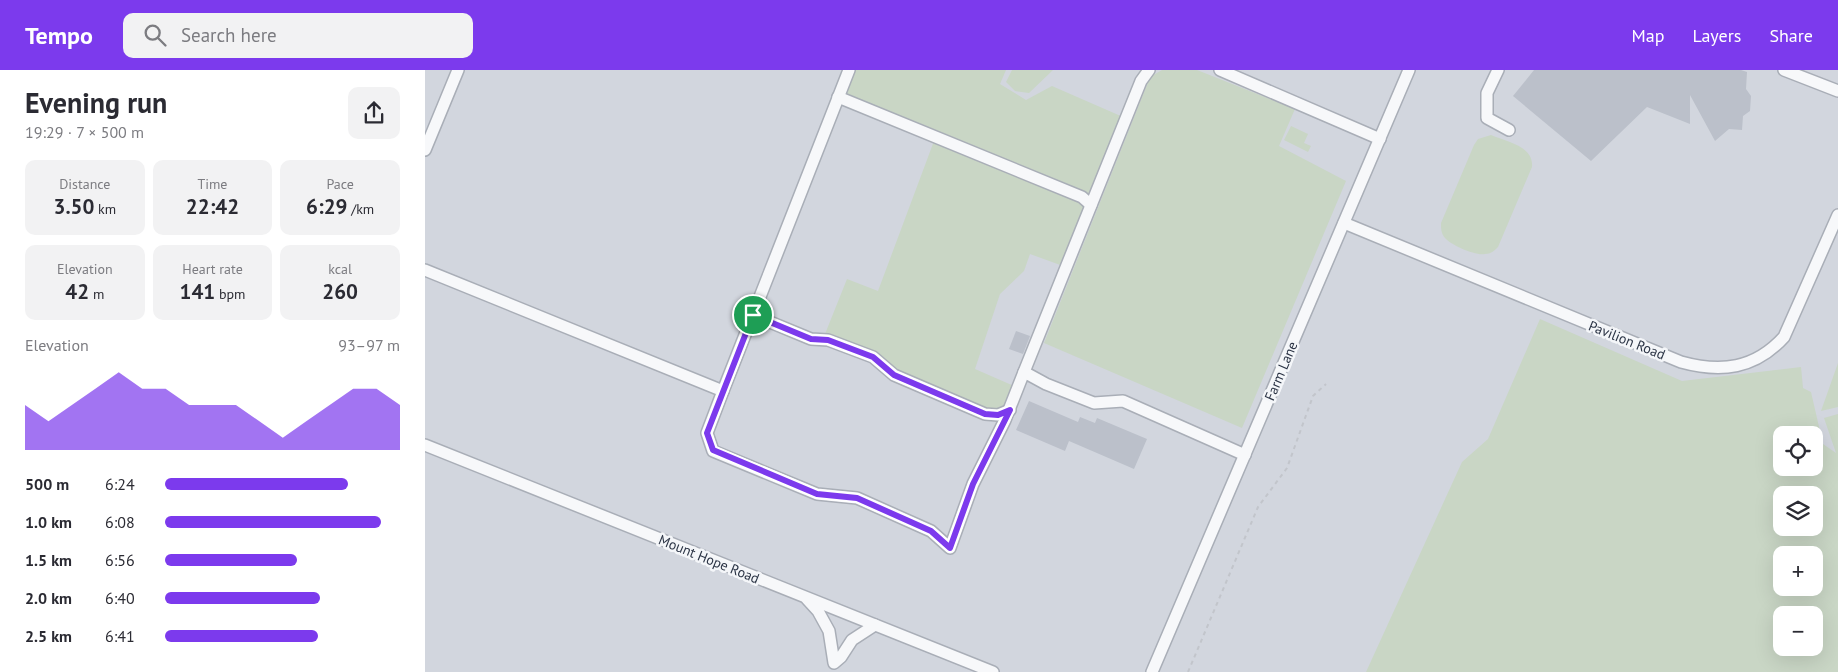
<!DOCTYPE html>
<html lang="en">
<head>
<meta charset="utf-8">
<style>
	body { margin:0; font-family:"PT Sans",sans-serif; background:#f2f2f3; color:#2b2b33; height:100vh; display:flex; flex-direction:column; font-size:19px; white-space:nowrap }
	* { box-sizing:border-box; margin:0 }
	p { font-size:16px; color:#7c7c81 }
	.icon { flex:none; width:28px; height:28px; fill:none; stroke:currentColor; stroke-width:2; stroke-linecap:round; stroke-linejoin:round }
	.map { position:relative; flex:1; overflow:hidden }
	.details { display:flex; flex-direction:column; background:#fff; width:425px }
	.details>* { flex:none }
	.buttons { position:absolute; left:1348px; top:356px; display:grid; gap:10px }
	.buttons a { display:grid; place-items:center; width:50px; height:50px; border-radius:10px; background:#fff; box-shadow:0 5px 20px #0002; font-size:25px }
	.pin { position:absolute; display:grid; place-items:center; width:42px; height:42px; color:#fff; margin:-21px; border:2px solid #fff; border-radius:50%; box-shadow:0 1px 5px #0007 }
	.round { display:grid; place-items:center; flex:none; width:52px; height:52px; border-radius:10px; background:#f2f2f3 }
	.head { display:flex; align-items:center; justify-content:space-between; height:85px; padding:0 25px }
	h1 { font-size:28px; font-weight:800; line-height:38px }
	.stats { display:grid; grid-template-columns:repeat(3,1fr); gap:8px; height:85px; padding:5px 25px }
	.stats div { display:grid; align-content:center; border-radius:10px; background:#f2f2f3; text-align:center }
	.stats b { font-size:21px; font-weight:800 }
	.stats small { font-size:14px; font-weight:400 }
	.stats p { font-size:14px }
	.chart { height:140px; padding:10px 25px }
	.chart p { display:flex; justify-content:space-between }
	.chart svg { width:100%; height:90px; margin-top:5px; fill:#7c3aed; opacity:.7 }
	ul { padding:0 25px; list-style:none; font-size:16px }
	li { display:grid; grid-template-columns:80px 60px 1fr; align-items:center; height:38px }
	li i { height:12px; border-radius:6px; background:#7c3aed }
	header { display:flex; align-items:center; gap:30px; box-sizing:border-box; height:70px; padding:0 25px; background:#7c3aed; color:#fff }
	header strong { font-size:24px }
	nav { display:flex; gap:28px; margin-inline-start:auto; font-size:18px }
	.search { width:350px; height:45px; background:#f2f2f3; display:flex; align-items:center; gap:12px; box-sizing:border-box; padding:0 18px; border-radius:10px; color:#7c7c81; font-size:19px }
	main { display:flex; flex:1; min-height:0 }
	.map>svg:first-child { display:block }
</style>
</head>
<body>
<header>
<strong>Tempo</strong>
<div class="search"><svg class="icon" aria-label="search" viewBox="0 0 24 24"><circle cx="10" cy="10" r="6"/><path d="M15 15l6 6"/></svg>Search here</div>
<nav><a>Map</a><a>Layers</a><a>Share</a></nav>
</header>
<main>
<section class="details">
<div class="head"><div><h1>Evening run</h1><p>19:29 · 7 × 500 m</p></div><a class="round"><svg class="icon" aria-label="share" viewBox="0 0 24 24"><path d="M12 15V3M7 8l5-5 5 5M5 13v7h14v-7"/></svg></a></div>
<div class="stats">
<div><p>Distance</p><b>3.50<small> km</small></b></div>
<div><p>Time</p><b>22:42</b></div>
<div><p>Pace</p><b>6:29<small> /km</small></b></div>
</div>
<div class="stats">
<div><p>Elevation</p><b>42<small> m</small></b></div>
<div><p>Heart rate</p><b>141<small> bpm</small></b></div>
<div><p>kcal</p><b>260</b></div>
</div>
<div class="chart"><p><span>Elevation</span>93–97 m</p>
<svg viewBox="0 0 160 44" preserveAspectRatio="none"><path d="M0 44V22L10 30L20 22L30 14L40 6L50 14L60 14L70 22L80 22L90 22L100 30L110 38L120 30L130 22L140 14L150 14L160 22V44z"/></svg>
</div>
<ul>
<li><b>500 m</b>6:24<i style="width:78%"></i></li>
<li><b>1.0 km</b>6:08<i style="width:92%"></i></li>
<li><b>1.5 km</b>6:56<i style="width:56%"></i></li>
<li><b>2.0 km</b>6:40<i style="width:66%"></i></li>
<li><b>2.5 km</b>6:41<i style="width:65%"></i></li>
</ul>
</section>
<div class="map">
<svg width="1413" height="602" viewBox="0 0 1413 602">
	<rect width="100%" height="100%" fill="#e4e7ec"/>
	<!-- built -->
	<path fill="#d2d6de" fill-rule="evenodd" d="M0 0H1413V602H0ZM1356 365H1389V398H1356ZM1356 425H1389V458H1356ZM1356 485H1389V518H1356ZM1356 545H1389V578H1356Z"/>
	<!-- green -->
	<g fill="#c9d6c5" fill-rule="evenodd">
		<polygon points="428,0 581,0 575,14 601,30 627,16 698,47 666,130 418,26"/>
		<polygon points="587,0 628,0 604,23 590,21 581,12"/>
		<polygon points="737,0 772,0 870,39 854,76 921,111 817,358 619,273 725,7"/>
		<polygon points="866,56 883,64 879,73 886,76 883,82 859,70"/>
		<path d="M1066 65C1082 72 1109 76 1107 97L1073 177C1069 181 1066 184 1060 184 1050 186 1026 175 1020 168 1016 163 1016 159 1016 153L1049 75 1053 69Z"/>
		<polygon points="509,71 663,135 638,196 605,184 599,201 575,224 550,299 589,316 580,339 570,342 472,303 457,289 400,264 422,209 453,221"/>
		<path d="M1115 249 1257 311 1376 297 1378 318 1386 322 1398 374 1411 383 1399 348 1413 344V602H941L1037 392 1063 369ZM1356 365H1389V398H1356ZM1356 425H1389V458H1356ZM1356 485H1389V518H1356ZM1356 545H1389V578H1356Z"/>
		<polygon points="1413,293 1413,337 1396,341"/>
	</g>
	<!-- building -->
	<g fill="#bbc0ca">
		<polygon points="1109,0 1316,0 1322,2 1321,19 1326,26 1325,41 1318,46 1317,60 1304,59 1290,71 1265,25 1265,54 1222,37 1166,91 1088,26"/>
		<polygon points="591,261 605,266 598,284 584,279"/>
		<polygon points="604,331 653,352 655,347 670,353 672,348 722,369 709,399 644,371 640,381 591,360"/>
	</g>
	<g fill="none" stroke-linecap="round" stroke-linejoin="round">
		<defs>
			<g id="minor">
				<polyline points="795,0 955,69"/>
				<polyline points="1073,0 1062,23 1062,48 1084,60"/>
				<polyline points="1359,0 1413,21"/>
				<polyline points="413,27 657,127 666,135"/>
				<polyline points="0,80 33,0"/>
				<path d="M919 153 1256 292C1296 303 1330 299 1359 267L1413 145"/>
				<polyline points="0,200 298,321 424,0"/>
				<polyline points="328,245 386,269 403,270 448,287 469,305 560,344 573,345 585,340"/>
				<polyline points="599,302 716,11 724,0"/>
				<polyline points="298,321 282,363 288,381 392,424 432,428 506,461 525,478 548,414 580,350 599,302 621,314 669,333 698,331 820,385"/>
				<polyline points="0,375 568,602"/>
				<polyline points="382,529 393,541 404,561 409,593 416,587 427,570 450,555"/>
				<polyline points="727,602 984,0"/>
			</g>
		</defs>
		<!-- minor casing -->
		<use href="#minor" stroke="#a9aeb7" stroke-width="14"/>
		<!-- path -->
		<polyline stroke="#c2c5cb" stroke-width="2" stroke-dasharray="4 4" stroke-linecap="butt" points="763,602 833,437 862,398 888,326 901,314"/>
		<!-- minor -->
		<use href="#minor" stroke="#f7f8fa" stroke-width="11"/>
	</g>
	<g fill="none" stroke-linecap="round" stroke-linejoin="round">
		<defs>
			<polygon id="route" points="328,245 386,269 403,270 448,287 469,305 560,344 573,345 585,340 548,414 525,478 506,461 432,428 392,424 288,380 282,363"/>
		</defs>
		<!-- route casing -->
		<use href="#route" stroke="#fff" stroke-width="10"/>
		<!-- route -->
		<use href="#route" stroke="#7c3aed" stroke-width="6"/>
	</g>
	<g text-anchor="middle" stroke-width="5" stroke-linejoin="round" paint-order="stroke">
		<!-- street labels -->
		<g font-size="14" fill="#2b3445" stroke="#f4f6f9">
			<text transform="translate(1202 270) rotate(22)" y="5">Pavilion Road</text>
			<text transform="translate(856 301) rotate(-67)" y="5">Farm Lane</text>
			<text transform="translate(284 489) rotate(22)" y="5">Mount Hope Road</text>
		</g>
	</g>
</svg>
<div class="buttons">
<a><svg class="icon" aria-label="locate" viewBox="0 0 24 24"><circle cx="12" cy="12" r="6"/><path d="M12 2v4M12 18v4M2 12h4M18 12h4"/></svg></a>
<a><svg class="icon" aria-label="layers" viewBox="0 0 24 24"><path d="M12 4l9 5-9 5-9-5zM3 14l9 5 9-5"/></svg></a>
<a>+</a>
<a>−</a>
</div>
<div class="pin" style="left:328px;top:245px;background:#1e9e55"><svg class="icon" aria-label="arrive" viewBox="0 0 24 24"><path d="M6 21V4h12l-3 4 3 4H6"/></svg></div>
</div>
</main>
</body>
</html>
